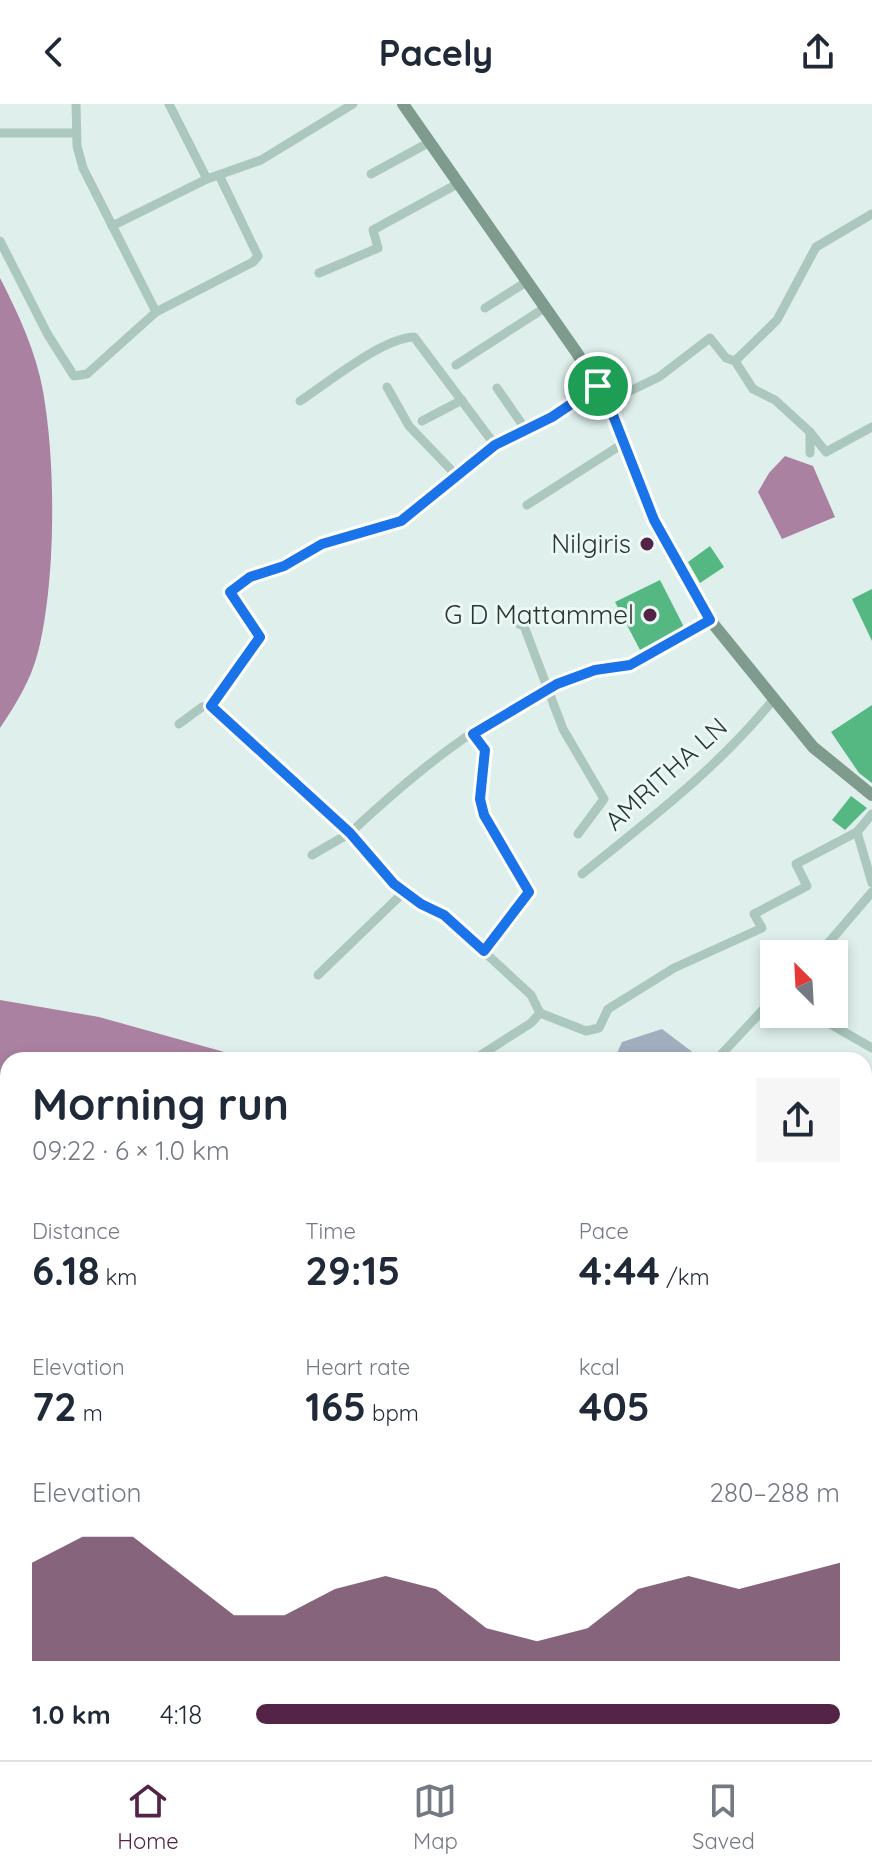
<!DOCTYPE html>
<html lang="en">
<head>
<meta charset="utf-8">
<style>
	body { margin:0; font-family:Quicksand,sans-serif; background:#f6f6f7; color:#1f2937; height:100vh; display:flex; flex-direction:column; font-size:30px; white-space:nowrap }
	* { box-sizing:border-box; margin:0 }
	p { font-size:26px; color:#747a83 }
	.icon { flex:none; width:44px; height:44px; fill:none; stroke:currentColor; stroke-width:2; stroke-linecap:round; stroke-linejoin:round }
	.map { position:relative; flex:1; overflow:hidden }
	.drawer { position:absolute; left:0px; top:948px; width:872px; height:708px; display:flex; flex-direction:column; background:#fff; border-radius:24px 24px 0 0; box-shadow:0 4px 12px #0003 }
	.drawer>* { flex:none }
	.needle { width:52px; rotate:336deg }
	.fabs { position:absolute; left:760px; top:836px; display:grid; gap:16px }
	.fabs a { display:grid; place-items:center; width:88px; height:88px; border-radius:0px; background:#fff; box-shadow:0 4px 12px #0003; font-size:40px }
	.pin { position:absolute; display:grid; place-items:center; width:68px; height:68px; color:#fff; margin:-34px; border:4px solid #fff; border-radius:50%; box-shadow:0 2px 8px #0007 }
	.round { display:grid; place-items:center; flex:none; width:84px; height:84px; border-radius:0px; background:#f6f6f7 }
	.headline { display:flex; align-items:center; justify-content:space-between; height:136px; padding:0 32px }
	h1 { font-size:44px; font-weight:800; line-height:60px }
	.figures { display:grid; grid-template-columns:repeat(3,1fr); gap:12px; height:136px; padding:8px 32px }
	.figures div { display:grid; align-content:center }
	.figures b { font-size:40px; font-weight:800 }
	.figures small { font-size:22px; font-weight:400 }
	.figures p { font-size:22px }
	.chart { height:224px; padding:16px 32px }
	.chart p { display:flex; justify-content:space-between }
	.chart svg { width:100%; height:144px; margin-top:8px; fill:#532446; opacity:.7 }
	ul { padding:0 32px; list-style:none; font-size:26px }
	li { display:grid; grid-template-columns:128px 96px 1fr; align-items:center; height:60px }
	li i { height:20px; border-radius:10px; background:#532446 }
	header { display:flex; justify-content:space-between; align-items:center; height:104px; padding:0 32px; background:#fff; font-size:36px; font-weight:800 }
	.tab-bar { display:flex; justify-content:space-around; align-items:center; height:112px; border-top:2px solid #e0e1e3; background:#fff; font-size:22px; color:#747a83 }
	.tab-bar a { display:grid; justify-items:center; gap:4px }
	.tab-bar .selected { color:#532446 }
	.map>svg:first-child { display:block }
</style>
</head>
<body>
<header><svg class="icon" aria-label="back" viewBox="0 0 24 24"><path d="M15 5l-7 7 7 7"/></svg>Pacely<svg class="icon" aria-label="share" viewBox="0 0 24 24"><path d="M12 15V3M7 8l5-5 5 5M5 13v7h14v-7"/></svg></header>
<div class="map">
<svg width="872" height="1656" viewBox="0 0 872 1656">
	<rect width="100%" height="100%" fill="#dff0ec"/>
	<!-- green -->
	<g fill="#a1aebe">
		<polygon points="662,925 695,950 693,956 614,956 622,938"/>
		<polygon points="872,1077 872,1349 864,1350 864,1078"/>
	</g>
	<!-- water -->
	<g fill="#aa81a0">
		<path d="M0 174C18 209 36 248 43 287 56 360 56 476 38 548 31 576 16 600 0 624Z"/>
		<polygon points="785,352 813,362 835,413 782,435 758,388 769,369"/>
		<polygon points="0,896 99,913 253,956 8,956 5,975 0,973"/>
		<polygon points="872,1363 872,1456 864,1456 864,1364"/>
	</g>
	<!-- building -->
	<g fill="#55b882">
		<polygon points="710,442 724,463 700,479 688,458"/>
		<polygon points="660,476 684,523 640,546 615,498"/>
		<polygon points="872,485 872,537 852,495"/>
		<polygon points="872,601 872,679 859,669 831,628"/>
		<polygon points="851,692 867,704 845,726 832,716"/>
	</g>
	<g fill="none" stroke-linecap="round" stroke-linejoin="round">
		<!-- minor -->
		<g stroke="#acc7be" stroke-width="9">
			<polyline points="169,0 207,75"/>
			<polyline points="0,29 76,29"/>
			<polyline points="371,70 430,38"/>
			<polyline points="112,122 207,75 261,56 353,0"/>
			<polyline points="0,137 48,231 74,272 87,270 156,208 83,64 77,42 76,0"/>
			<polyline points="319,169 378,144 373,126 459,79"/>
			<polyline points="485,204 528,177"/>
			<polyline points="156,208 253,158 258,152 219,71"/>
			<polyline points="735,257 753,285 775,296 810,328 810,349"/>
			<polyline points="456,261 546,203"/>
			<polyline points="387,283 409,322 457,372"/>
			<polyline points="497,284 526,326"/>
			<path d="M300 297C328 279 382 234 414 233L495 341"/>
			<polyline points="607,298 659,273 710,234 726,254 735,257 777,216 816,143 872,110"/>
			<polyline points="422,317 462,296"/>
			<polyline points="810,328 826,348 872,323"/>
			<polyline points="527,401 624,339"/>
			<polyline points="519,520 524,522 563,625 604,695 578,730"/>
			<polyline points="211,602 260,533 230,488 250,473 284,462 322,440 401,417 495,341 552,313 598,282"/>
			<polyline points="179,620 202,603 211,602 350,729 312,751"/>
			<polyline points="473,630 485,646 480,695 484,711 529,788 484,847"/>
			<polyline points="872,710 857,728 872,779"/>
			<path d="M582 770C651 714 716 666 773 596"/>
			<polyline points="819,850 872,788"/>
			<polyline points="318,871 404,788"/>
			<polyline points="540,909 586,927 599,924 608,905 674,864 762,824 754,810 807,782 796,760 857,728"/>
			<polyline points="821,910 825,917 872,944"/>
			<path d="M473 956 531 919 540 909 531 891 444 811 421 800 394 780 350 729C412 671 481 614 559 580 582 569 606 569 630 561 657 551 685 530 710 516"/>
			<polyline points="716,956 774,894"/>
			<polyline points="0,1066 8,1060"/>
			<polyline points="864,1500 872,1499"/>
			<polyline points="0,1579 8,1575"/>
			<polyline points="0,1601 8,1614"/>
			<polyline points="29,1648 34,1656"/>
			<polyline points="147,1648 152,1656"/>
			<polyline points="211,1648 217,1656"/>
			<polyline points="642,1648 650,1656"/>
			<polyline points="729,1648 734,1648"/>
			<polyline points="753,1648 760,1656"/>
			<polyline points="444,1656 451,1648"/>
			<polyline points="665,1656 676,1648"/>
		</g>
		<!-- tertiary -->
		<g stroke="#acc7be" stroke-width="11">
			<polyline points="0,1137 8,1152"/>
			<polyline points="8,1224 1,1234 8,1237"/>
			<polyline points="436,1648 440,1656"/>
		</g>
		<!-- secondary -->
		<polyline stroke="#7e9b8e" stroke-width="12" points="403,0 577,249 607,298 654,416 710,516 813,643 872,691"/>
	</g>
	<g fill="none" stroke-linecap="round" stroke-linejoin="round">
		<defs>
			<polygon id="route" points="598,282 609,301 654,416 710,516 630,561 595,566 557,580 473,630 485,646 480,695 484,711 529,788 484,847 444,811 421,800 394,780 350,729 211,602 260,533 230,488 250,473 284,462 322,440 401,417 495,341 552,313"/>
		</defs>
		<!-- route casing -->
		<use href="#route" stroke="#fff" stroke-width="16"/>
		<!-- route -->
		<use href="#route" stroke="#1a73e8" stroke-width="10"/>
	</g>
	<!-- markers -->
	<g fill="#532446" stroke="#ebf8f5" stroke-width="3">
		<circle cx="647" cy="440" r="8"/>
		<circle cx="650" cy="511" r="8"/>
	</g>
	<g text-anchor="middle" stroke-width="6" stroke-linejoin="round" paint-order="stroke">
		<!-- poi labels -->
		<g font-size="26" fill="#2a3630" stroke="#ebf8f5" text-anchor="end">
			<text x="631" y="449">Nilgiris</text>
			<text x="634" y="520">G D Mattammel</text>
		</g>
		<!-- street labels -->
		<g font-size="26" fill="#2a3630" stroke="#ebf8f5">
			<text transform="translate(666 670) rotate(-42)" y="9">AMRITHA LN</text>
		</g>
	</g>
</svg>
<div class="fabs">
<a><svg class="needle" viewBox="-14 -14 28 28"><path d="M0-13l5 13h-10z" fill="#e53935"/><path d="M0 13l5-13h-10z" fill="#747a83"/></svg></a>
</div>
<div class="pin" style="left:598px;top:282px;background:#1e9e55"><svg class="icon" aria-label="arrive" viewBox="0 0 24 24"><path d="M6 21V4h12l-3 4 3 4H6"/></svg></div>
<section class="drawer">
<div class="headline"><div><h1>Morning run</h1><p>09:22 · 6 × 1.0 km</p></div><a class="round"><svg class="icon" aria-label="share" viewBox="0 0 24 24"><path d="M12 15V3M7 8l5-5 5 5M5 13v7h14v-7"/></svg></a></div>
<div class="figures">
<div><p>Distance</p><b>6.18<small> km</small></b></div>
<div><p>Time</p><b>29:15</b></div>
<div><p>Pace</p><b>4:44<small> /km</small></b></div>
</div>
<div class="figures">
<div><p>Elevation</p><b>72<small> m</small></b></div>
<div><p>Heart rate</p><b>165<small> bpm</small></b></div>
<div><p>kcal</p><b>405</b></div>
</div>
<div class="chart"><p><span>Elevation</span>280–288 m</p>
<svg viewBox="0 0 160 44" preserveAspectRatio="none"><path d="M0 44V14L10 6L20 6L30 18L40 30L50 30L60 22L70 18L80 22L90 34L100 38L110 34L120 22L130 18L140 22L150 18L160 14V44z"/></svg>
</div>
<ul>
<li><b>1.0 km</b>4:18<i style="width:100%"></i></li>
</ul>
</section>
</div>
<nav class="tab-bar">
<a class="selected"><svg class="icon" aria-label="home" viewBox="0 0 24 24"><path d="M3 11l9-7 9 7M6 9v11h12V9"/></svg>Home</a>
<a><svg class="icon" aria-label="map" viewBox="0 0 24 24"><path d="M3 6l6-2 6 2 6-2v14l-6 2-6-2-6 2zM9 4v14M15 6v14"/></svg>Map</a>
<a><svg class="icon" aria-label="saved" viewBox="0 0 24 24"><path d="M7 4h10v16l-5-4-5 4z"/></svg>Saved</a>
</nav>
</body>
</html>
